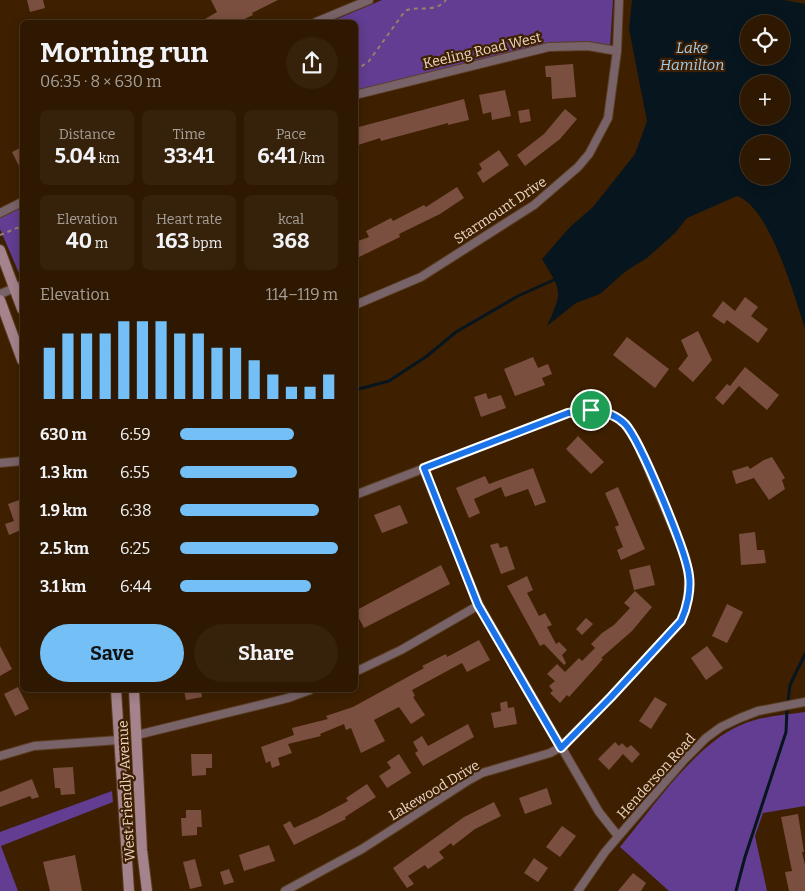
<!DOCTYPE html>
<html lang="en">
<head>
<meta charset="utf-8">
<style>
	body { margin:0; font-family:Bitter,serif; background:#36210b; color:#f1f3f6; height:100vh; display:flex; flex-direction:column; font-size:19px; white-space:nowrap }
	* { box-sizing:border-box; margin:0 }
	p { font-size:16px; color:#a7a099 }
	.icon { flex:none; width:28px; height:28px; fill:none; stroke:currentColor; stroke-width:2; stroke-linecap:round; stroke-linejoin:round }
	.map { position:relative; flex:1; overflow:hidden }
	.sheet { position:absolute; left:20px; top:20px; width:338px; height:672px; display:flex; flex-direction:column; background:#2e1801; border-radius:8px; box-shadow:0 2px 12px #0003,0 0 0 1px #493723 }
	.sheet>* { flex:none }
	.buttons { position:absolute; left:740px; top:15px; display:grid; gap:10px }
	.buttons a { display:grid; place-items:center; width:50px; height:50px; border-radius:50%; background:#2e1801; box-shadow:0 2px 12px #0003,0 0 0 1px #493723; font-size:25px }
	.pin { position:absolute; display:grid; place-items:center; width:42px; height:42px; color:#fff; margin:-21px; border:2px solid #fff; border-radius:50%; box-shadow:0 1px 5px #0007 }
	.round { display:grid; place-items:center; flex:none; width:52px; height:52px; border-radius:26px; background:#36210b }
	.summary { display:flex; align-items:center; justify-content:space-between; height:85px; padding:0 20px }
	h1 { font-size:28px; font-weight:700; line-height:38px }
	.metrics { display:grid; grid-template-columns:repeat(3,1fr); gap:8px; height:85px; padding:5px 20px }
	.metrics div { display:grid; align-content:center; border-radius:8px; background:#36210b; text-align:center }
	.metrics b { font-size:21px; font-weight:700 }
	.metrics small { font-size:14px; font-weight:400 }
	.metrics p { font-size:14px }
	.chart { height:140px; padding:10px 20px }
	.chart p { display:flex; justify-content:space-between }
	.chart svg { width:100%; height:90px; margin-top:5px; stroke:#74c0f6; stroke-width:6 }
	.primary-button { display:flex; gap:10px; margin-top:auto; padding:10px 20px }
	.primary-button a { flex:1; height:58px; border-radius:30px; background:#74c0f6; color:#111; font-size:20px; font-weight:700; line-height:58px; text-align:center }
	.primary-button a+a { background:#36210b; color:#f1f3f6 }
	ul { padding:0 20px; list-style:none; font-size:16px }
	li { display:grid; grid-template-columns:80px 60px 1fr; align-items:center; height:38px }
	li i { height:12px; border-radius:6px; background:#74c0f6 }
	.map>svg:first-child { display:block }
</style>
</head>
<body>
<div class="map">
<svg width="805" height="891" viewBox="0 0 805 891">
	<rect width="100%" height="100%" fill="#3e2001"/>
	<!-- forest -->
	<g fill="#623d92">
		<path d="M382 0H613L610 47C566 38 527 49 485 59 441 69 398 80 355 92V22H330Z"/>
		<polygon points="22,205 22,280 0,229 0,217"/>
		<path d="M805 712V806L763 813 755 836 767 891H669L620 847C651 810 696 743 741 725 762 716 783 715 805 712Z"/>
		<polygon points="112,791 113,802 1,846 18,891 0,891 0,832"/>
	</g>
	<!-- water -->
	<path fill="#07151e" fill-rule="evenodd" d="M632 0H784L805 4V328C794 296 770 207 737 196L687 218 675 233 647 258 626 271 600 294 576 303 547 326C563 291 562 292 542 259L570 227 593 207 635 154 647 121 629 29ZM749 24H781V56H749ZM749 84H781V116H749ZM749 144H781V176H749Z"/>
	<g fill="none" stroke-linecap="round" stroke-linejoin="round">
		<!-- stream -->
		<g stroke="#07151e" stroke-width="3">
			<polyline points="355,390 389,381 427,356 456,332 518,296 558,278"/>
			<polyline points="736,891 745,857 786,732 787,709 790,685 805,654"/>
		</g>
	</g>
	<!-- building -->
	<g fill="#7a4f3f">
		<polygon points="27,0 43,0 45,8 30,12"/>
		<polygon points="211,0 278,0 252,13 253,15 238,22 200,22 217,12"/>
		<polygon points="573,64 576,97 552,99 551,77 546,77 545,66"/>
		<polygon points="505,90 511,116 492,120 491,112 483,114 479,95"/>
		<polygon points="464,99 469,120 448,125 448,123 381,141 380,138 355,146 355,128"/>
		<polygon points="529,109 531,121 520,123 518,111"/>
		<polygon points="565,109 577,119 560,139 525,166 517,155 544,134"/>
		<polygon points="22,147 22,172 12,152"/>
		<polygon points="499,150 509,165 483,183 477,173 482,169 479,164"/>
		<polygon points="457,187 464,198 440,214 399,234 400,237 355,259 355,242 369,237 366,231 391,218 393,221 424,205 426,207"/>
		<polygon points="745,297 758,307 751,316 768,329 758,343 727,320 724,324 712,316 723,301 735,311"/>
		<polygon points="698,331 712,360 693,382 678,369 688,356 681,340"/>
		<polygon points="627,337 669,369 655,388 613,355"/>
		<polygon points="533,357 538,368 548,364 552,374 542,378 545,385 515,396 504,369"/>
		<polygon points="745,367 779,395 767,410 739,386 723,405 715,398 727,384 730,386"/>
		<polygon points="486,393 488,399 501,395 506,408 481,417 474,397"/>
		<polygon points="578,436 604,462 591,474 566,449"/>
		<polygon points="772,457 785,478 782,480 785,489 769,500 754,478 736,484 732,471 748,466 750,469 764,460"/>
		<polygon points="533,468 546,502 535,506 528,489 505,497 501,487 474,499 480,513 469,518 456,488 485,476 489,484"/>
		<polygon points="618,487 645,549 621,560 617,550 623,547 615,527 619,525 605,493"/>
		<polygon points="22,499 22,524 19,525 21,530 9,535 5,524 14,521 8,504"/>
		<polygon points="400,505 408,523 382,533 374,515"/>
		<polygon points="755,532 757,550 764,550 766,563 741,565 739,534"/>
		<polygon points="498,543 500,548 507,546 515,569 501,574 490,545"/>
		<polygon points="441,565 450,584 364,628 355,611"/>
		<polygon points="650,565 655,585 634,590 629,570"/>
		<polygon points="527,576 533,590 527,593 539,616 545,613 552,625 547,627 556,644 559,642 567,650 562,655 566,663 564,665 544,644 540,646 507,586"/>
		<polygon points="635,591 652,607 632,631 601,658 603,659 569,697 567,695 560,703 550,693 553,691 549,686 555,681 547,674 557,664 565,672 579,658 582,661 595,648 591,644 602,633 614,625 630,608 624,603"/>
		<polygon points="727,604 743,612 727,643 712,636"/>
		<polygon points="586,618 593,624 582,635 576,629"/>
		<polygon points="479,640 490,660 467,672 462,663 412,690 415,696 413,697 425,715 411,724 399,707 374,720 385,741 361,753 351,728 346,730 344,724 320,734 321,736 288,744 292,753 278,758 280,765 272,768 270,761 266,763 261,747 294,735 292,728 328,719 326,716 353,707 424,668 422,666 446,654 447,657"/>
		<polygon points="0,646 12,669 0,676"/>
		<polygon points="707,646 723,668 706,680 691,658"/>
		<polygon points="18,687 29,709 15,716 4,694"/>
		<polygon points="184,690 201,690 202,697 186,700"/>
		<polygon points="655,697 667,704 651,729 639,721"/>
		<polygon points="507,701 508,708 514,707 517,724 494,728 491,713 501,711 500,703"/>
		<polygon points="468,724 474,737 423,766 415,753 418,751 413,742 422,736 428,746"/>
		<polygon points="615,742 619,746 622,743 627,748 631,745 640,754 632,763 623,754 609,770 598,759"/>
		<polygon points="191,754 212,754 212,768 206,768 206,775 192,776"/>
		<polygon points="399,754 411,773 387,788 379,776 391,768 387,762"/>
		<polygon points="73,767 75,794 61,795 60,788 55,788 53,768"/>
		<polygon points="32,779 39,797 32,799 30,796 0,807 0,792"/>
		<polygon points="367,784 376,797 345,817 346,819 294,845 283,825 290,821 294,828 318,817 348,801 346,798"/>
		<polygon points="547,788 552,804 525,814 519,798"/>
		<polygon points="494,802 501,816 475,829 453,846 451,843 439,852 444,858 428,869 425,865 408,876 414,884 407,888 393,868 464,817"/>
		<polygon points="186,810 201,810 202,827 197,827 197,835 182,836 181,818 186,818"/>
		<polygon points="798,814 804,852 802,852 805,865 805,891 789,891 785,872 792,871 781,817"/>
		<polygon points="562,826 576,836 560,857 546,847"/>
		<polygon points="269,845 275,861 244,871 239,855"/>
		<polygon points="75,855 82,891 50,891 43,862"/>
		<polygon points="534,858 548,868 538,882 524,873"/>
		<polygon points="195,859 202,886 190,889 183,862"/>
		<polygon points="229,869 234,882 224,885 220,872"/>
		<polygon points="633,873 646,883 641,891 618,891"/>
	</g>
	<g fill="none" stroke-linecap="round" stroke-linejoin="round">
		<defs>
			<g id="minor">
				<polyline points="316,22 369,0"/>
				<polyline points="355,95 549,47 588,46 617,51"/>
				<polyline points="0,213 22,202"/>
				<polyline points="0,294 22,285"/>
				<polyline points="355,305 421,277 534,205 578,167 589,154 608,118 617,51 619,0"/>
				<polyline points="0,463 22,461"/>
				<polyline points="423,468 479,605 599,812 618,836"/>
				<polyline points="355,672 401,650 479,605"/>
				<polyline points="137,735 288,698 310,690"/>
				<polyline points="0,756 34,746 119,740"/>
				<polyline points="285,891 362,849 469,780 482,773 550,753 561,747 611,697 681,621 685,612 688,594 689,577 685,556 637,442 625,424 607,411 589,409 568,413 355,495"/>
				<polyline points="578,891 605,852 684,760 706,738 721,727 740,718 758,711 805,702"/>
			</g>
			<g id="secondary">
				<polyline points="0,250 22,309"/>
				<polyline points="0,300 22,360"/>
				<polyline points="116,690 129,891"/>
				<polyline points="134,690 142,850 147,891"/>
			</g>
		</defs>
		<!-- minor casing -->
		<use href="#minor" stroke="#5a3d21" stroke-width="10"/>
		<!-- secondary casing -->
		<use href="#secondary" stroke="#5a3d21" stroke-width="12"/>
		<!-- path -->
		<g stroke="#988069" stroke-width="2" stroke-dasharray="4 4" stroke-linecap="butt">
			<path d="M355 71 369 61 405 11C416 5 435 14 446 0"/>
			<polyline points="0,235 22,226"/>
		</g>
		<!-- minor -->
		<use href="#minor" stroke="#786368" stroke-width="8"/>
		<!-- secondary -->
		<use href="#secondary" stroke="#a5838c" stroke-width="10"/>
	</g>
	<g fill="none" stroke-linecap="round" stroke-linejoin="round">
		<defs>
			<path id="route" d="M591 410C604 411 615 414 625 424 640 440 687 553 689 576 691 590 687 608 681 621L611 697 561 748 478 605 424 468 568 413Z"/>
		</defs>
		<!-- route casing -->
		<use href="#route" stroke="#fff" stroke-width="10"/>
		<!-- route -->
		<use href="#route" stroke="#1a73e8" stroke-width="6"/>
	</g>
	<g text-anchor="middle" stroke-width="4.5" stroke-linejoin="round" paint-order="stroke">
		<!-- street labels -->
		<g font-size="14" fill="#ebd7c7" stroke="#3e2001">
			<text transform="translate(482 50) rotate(-13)" y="5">Keeling Road West</text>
			<text transform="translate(500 210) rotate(-34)" y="5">Starmount Drive</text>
			<text transform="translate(656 776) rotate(-48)" y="5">Henderson Road</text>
			<text transform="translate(434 790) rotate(-31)" y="5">Lakewood Drive</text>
			<text transform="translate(126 791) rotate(-93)" y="5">West Friendly Avenue</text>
		</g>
		<!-- water labels -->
		<g font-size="15" font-style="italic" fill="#a1cdef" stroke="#3e2001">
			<text x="692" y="53">Lake<tspan x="692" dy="17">Hamilton</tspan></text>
		</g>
	</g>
</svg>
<div class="buttons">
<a><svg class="icon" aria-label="locate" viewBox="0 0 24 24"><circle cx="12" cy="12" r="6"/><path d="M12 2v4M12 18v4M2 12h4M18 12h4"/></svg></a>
<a>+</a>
<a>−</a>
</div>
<div class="pin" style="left:591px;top:410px;background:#1e9e55"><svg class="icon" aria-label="arrive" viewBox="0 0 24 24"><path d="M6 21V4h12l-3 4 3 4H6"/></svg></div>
<section class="sheet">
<div class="summary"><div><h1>Morning run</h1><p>06:35 · 8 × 630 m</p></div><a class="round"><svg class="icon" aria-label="share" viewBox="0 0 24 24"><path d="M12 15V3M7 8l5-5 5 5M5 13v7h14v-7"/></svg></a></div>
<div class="metrics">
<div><p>Distance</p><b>5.04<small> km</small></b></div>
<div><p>Time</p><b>33:41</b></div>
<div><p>Pace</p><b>6:41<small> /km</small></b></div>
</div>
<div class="metrics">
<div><p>Elevation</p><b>40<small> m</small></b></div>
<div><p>Heart rate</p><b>163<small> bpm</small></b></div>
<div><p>kcal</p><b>368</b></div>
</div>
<div class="chart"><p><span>Elevation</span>114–119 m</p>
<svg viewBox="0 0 160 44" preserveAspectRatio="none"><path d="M5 44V19M15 44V12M25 44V12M35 44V12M45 44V6M55 44V6M65 44V6M75 44V12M85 44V12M95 44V19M105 44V19M115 44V25M125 44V32M135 44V38M145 44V38M155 44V32"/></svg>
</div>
<ul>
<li><b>630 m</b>6:59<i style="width:72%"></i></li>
<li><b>1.3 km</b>6:55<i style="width:74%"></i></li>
<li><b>1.9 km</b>6:38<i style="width:88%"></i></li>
<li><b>2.5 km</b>6:25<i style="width:100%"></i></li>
<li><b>3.1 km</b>6:44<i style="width:83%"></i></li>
</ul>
<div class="primary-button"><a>Save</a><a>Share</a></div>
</section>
</div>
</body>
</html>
